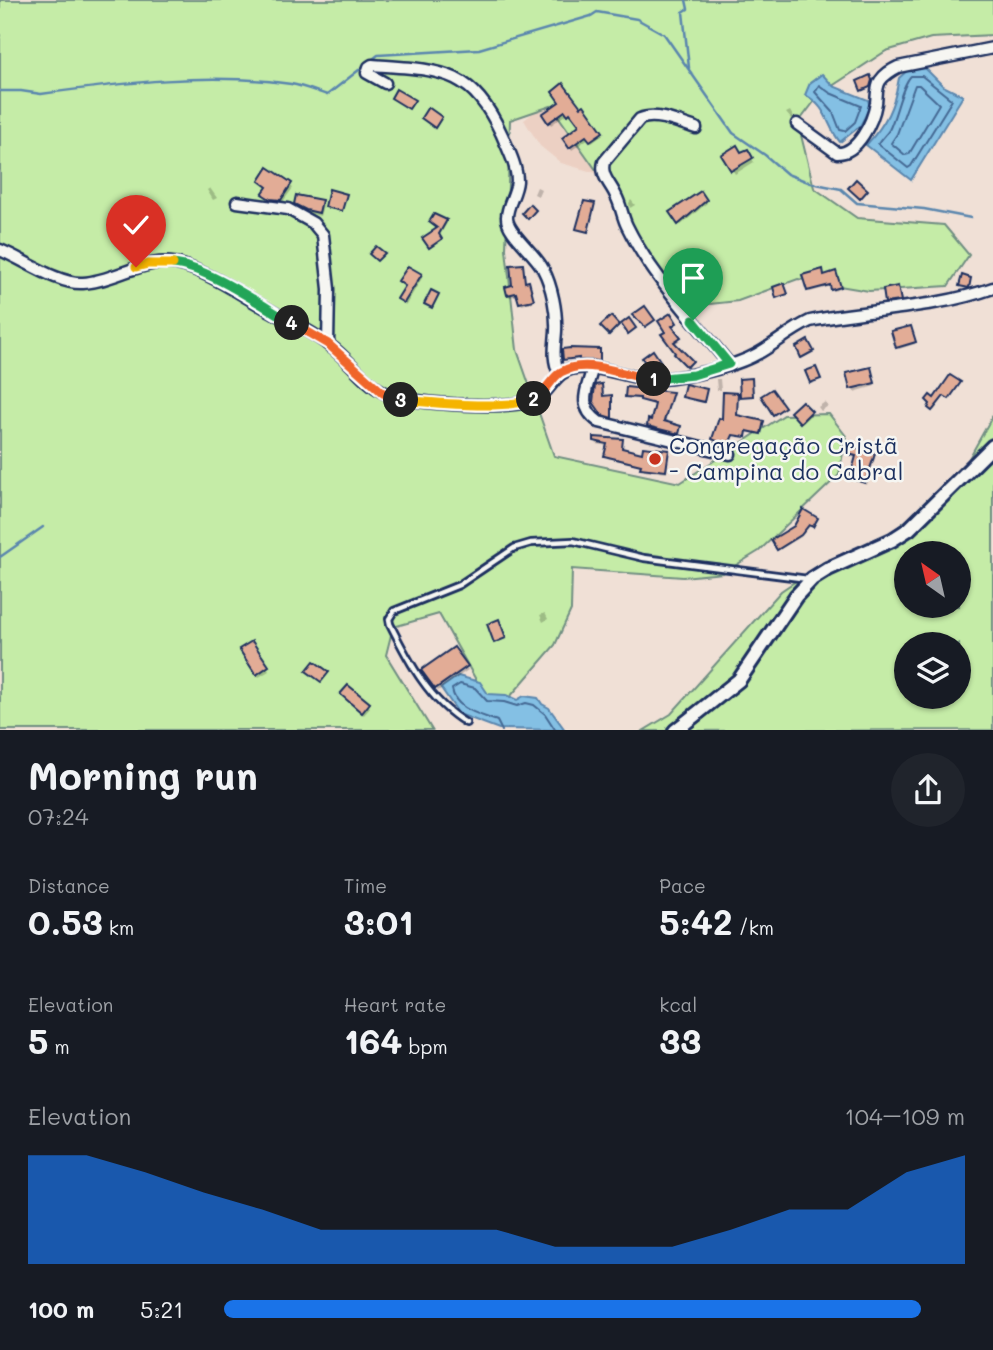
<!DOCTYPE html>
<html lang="en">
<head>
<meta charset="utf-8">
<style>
	body { margin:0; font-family:Mali,sans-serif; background:#20242c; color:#f1f3f6; height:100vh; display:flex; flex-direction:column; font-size:26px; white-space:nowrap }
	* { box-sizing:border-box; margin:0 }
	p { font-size:23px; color:#9ea1a6 }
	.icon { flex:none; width:38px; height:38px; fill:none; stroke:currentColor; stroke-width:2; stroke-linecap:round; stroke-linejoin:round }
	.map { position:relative; height:730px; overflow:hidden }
	.sheet { display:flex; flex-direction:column; background:#171b24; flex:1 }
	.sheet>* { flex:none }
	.needle { width:46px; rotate:326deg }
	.controls { position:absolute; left:894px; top:541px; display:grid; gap:14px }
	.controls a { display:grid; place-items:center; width:77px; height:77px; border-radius:50%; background:#171b24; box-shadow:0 2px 5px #0004; font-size:35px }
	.pin { position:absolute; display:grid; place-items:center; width:60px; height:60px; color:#fff; margin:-72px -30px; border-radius:50% 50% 50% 0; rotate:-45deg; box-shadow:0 0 7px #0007 }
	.pin .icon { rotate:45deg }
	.km { position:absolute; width:35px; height:35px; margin:-18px; border-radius:50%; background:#222; color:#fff; font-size:19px; line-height:35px; text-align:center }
	.round { display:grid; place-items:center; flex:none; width:74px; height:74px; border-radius:37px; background:#20242c }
	.overview { display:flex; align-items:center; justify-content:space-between; height:119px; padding:0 28px }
	h1 { font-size:38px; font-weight:800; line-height:52px }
	.stats { display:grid; grid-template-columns:repeat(3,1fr); gap:10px; height:119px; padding:7px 28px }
	.stats div { display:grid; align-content:center }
	.stats b { font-size:35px; font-weight:800 }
	.stats small { font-size:19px; font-weight:400 }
	.stats p { font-size:19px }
	.chart { height:196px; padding:14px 28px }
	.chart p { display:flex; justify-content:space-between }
	.chart svg { width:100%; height:126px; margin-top:7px; fill:#1a73e8; opacity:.7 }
	ul { padding:0 28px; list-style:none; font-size:23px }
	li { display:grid; grid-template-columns:112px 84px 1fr; align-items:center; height:52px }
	li i { height:18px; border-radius:9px; background:#1a73e8 }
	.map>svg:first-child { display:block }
</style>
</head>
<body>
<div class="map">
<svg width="993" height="731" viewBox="0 0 993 731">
	<rect width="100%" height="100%" fill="#f0e0d6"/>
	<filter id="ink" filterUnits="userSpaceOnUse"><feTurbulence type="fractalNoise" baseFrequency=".0143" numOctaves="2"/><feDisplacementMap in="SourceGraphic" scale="14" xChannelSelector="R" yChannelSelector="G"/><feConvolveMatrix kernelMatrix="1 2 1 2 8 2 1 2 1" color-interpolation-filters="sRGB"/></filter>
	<g filter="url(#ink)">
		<!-- built -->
		<polygon fill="#ecd0c3" points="619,46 603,175 561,163 540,146 524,120"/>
		<!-- green -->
		<g fill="#c5eca7" stroke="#708e82" stroke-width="2" fill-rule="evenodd">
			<polygon points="0,0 993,0 993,35 931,38 886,51 820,94 798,123 814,188 857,218 944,225 969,255 948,286 869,291 798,279 738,301 691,306 654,266 620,204 551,106 510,120 506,249 517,350 554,456 680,483 784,415 829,414 846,436 839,475 759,551 723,573 683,577 572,569 571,610 555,645 509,698 489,703 439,614 393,627 386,655 432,730 0,730"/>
			<path d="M993 415V730L643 731 671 714 781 591 824 562 882 540 957 480ZM906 553H959V606H906ZM906 644H959V696H906Z"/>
		</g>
		<!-- water -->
		<g fill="#84c0e4" stroke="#5a86ae" stroke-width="2">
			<path d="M925 68 943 86 963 96 911 180 866 145C886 124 894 107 899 78L909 69Z"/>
			<path d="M822 74 833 86 868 100 870 107 860 126 840 142C826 125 828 107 805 95L810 83Z"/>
			<polygon points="458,676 480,682 488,694 506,695 517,700 524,696 538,698 542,704 549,708 565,730 499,729 459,714 441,688"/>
		</g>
		<!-- shadow -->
		<g fill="#0003">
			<polygon points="561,103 581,110 584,108 603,135 592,143 589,138 572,150 564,138 581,126 573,115 571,116 568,113 551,125 544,115"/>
			<polygon points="790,111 794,118 792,120 786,113"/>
			<polygon points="747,151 754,162 735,174 724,156 741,155"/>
			<polygon points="268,170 293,188 282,203 274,202 264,194 268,188 261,181"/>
			<polygon points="537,187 541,189 538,196 534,194"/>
			<polygon points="210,188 217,198 213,200 207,190"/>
			<polygon points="700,193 707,203 681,225 671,212"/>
			<polygon points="631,200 635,205 630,208 629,203"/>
			<polygon points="321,202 323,205 320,216 309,213 296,204"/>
			<polygon points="435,216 447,223 439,237 441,241 431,248 425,239 439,228"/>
			<polygon points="522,266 525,284 530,286 534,302 522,305 519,295 510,297 508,295"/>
			<polygon points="420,275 422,278 406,305 399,299 406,287 400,281"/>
			<polygon points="836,275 840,289 834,291 832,286 810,292 809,290 824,277"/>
			<polygon points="670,315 676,325 671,328 680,340 674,345 692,362 689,368 677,356 667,332"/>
			<polygon points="911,329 915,344 899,349 898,347"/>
			<polygon points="599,351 600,362 564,359"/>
			<polygon points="872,372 875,386 854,392 852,388"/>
			<polygon points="716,379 720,379 721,390 717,390"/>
			<polygon points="959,384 950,400 945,396 934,411 931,409 934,401"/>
			<polygon points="706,391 705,403 684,397"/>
			<polygon points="672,394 664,423 680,427 679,435 649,427 656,405 627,396"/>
			<polygon points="737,394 737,416 764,424 761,435 747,432 746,437 734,436 728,446 715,440"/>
			<polygon points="825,402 828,406 821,411 818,407"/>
			<polygon points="802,403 812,414 802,423 793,414"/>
			<polygon points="622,440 622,450 644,455 668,452 667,473 644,470 643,466 607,458 608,446 597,444 596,441"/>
			<polygon points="842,451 873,455 875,458 867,485 853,481 851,478 858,458 844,454"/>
			<polygon points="817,519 814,528 810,526 801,537 779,550 773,541"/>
			<polygon points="545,613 548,619 543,622 540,615"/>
			<polygon points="252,643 269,671 259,677 242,649"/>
			<polygon points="453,649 468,670 438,691 423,671"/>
			<polygon points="342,694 368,704 370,708 364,715"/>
		</g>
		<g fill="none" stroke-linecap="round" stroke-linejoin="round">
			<!-- shore -->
			<g stroke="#456994" stroke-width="2">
				<path d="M911 76H922L952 100 911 166 908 168 878 144C881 139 886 135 889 130 896 117 902 84 911 76Z"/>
				<polygon points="819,85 830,93 861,106 855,122 845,131 840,130 833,112 815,92"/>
				<polygon points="915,85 919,85 939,104 909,154 905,155 891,143 897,134"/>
				<path d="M502 731 497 721C480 714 455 710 452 689L460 684 475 688 487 701 504 702 517 706 526 703 534 705 545 714 556 731"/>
			</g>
			<!-- stream -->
			<g stroke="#5a86ae" stroke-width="2.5">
				<polyline points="686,0 688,9 683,12 689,68"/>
				<path d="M0 91H21L41 94C121 83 211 72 291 84 303 86 315 91 327 95L378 55 479 49 591 16 597 12 637 19 664 34 733 133 765 155 787 174 811 183 841 189 857 203 924 209 971 218"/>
				<polyline points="0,557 43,527"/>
			</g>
		</g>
		<!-- building -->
		<g fill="#e2ac96" stroke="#1b2f5e" stroke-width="2">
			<polygon points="870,75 872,80 870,87 861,91 857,81"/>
			<polygon points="563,83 581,107 584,105 603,132 590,141 586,136 569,148 562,138 579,125 570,113 568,115 565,111 548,123 542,114 559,102 552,92"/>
			<polygon points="396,89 415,100 409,109 391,98"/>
			<polygon points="428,107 442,117 435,128 421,118"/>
			<polygon points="737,145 741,152 748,149 753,158 731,171 721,155"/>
			<polygon points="268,167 292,183 281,200 270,199 262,194 267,187 259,181"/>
			<polygon points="856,179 868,190 860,199 848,188"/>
			<polygon points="329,189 347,194 342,211 325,207"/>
			<polygon points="701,191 707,200 678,225 669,212"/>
			<polygon points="296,195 322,200 319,213 306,210 294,204"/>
			<polygon points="584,201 595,203 588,232 576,229"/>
			<polygon points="530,204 536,210 528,219 522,213"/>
			<polygon points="434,214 447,220 439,234 442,239 429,248 422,238 437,228 429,222"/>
			<polygon points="376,246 385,253 377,261 369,254"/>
			<polygon points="523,264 525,282 529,281 534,300 519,303 516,293 507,295 505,287 512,285 510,265"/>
			<polygon points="408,266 422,274 404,303 397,299 405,286 398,281"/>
			<polygon points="823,269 824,275 836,271 841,287 831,290 830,285 807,291 802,275"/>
			<polygon points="962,275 971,278 969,288 959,286"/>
			<polygon points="784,283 788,294 776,298 773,287"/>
			<polygon points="898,286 901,301 885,303 883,289"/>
			<polygon points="431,290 439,294 432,308 424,304"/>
			<polygon points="645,306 655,320 645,327 632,315"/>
			<polygon points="671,313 677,323 672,326 681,337 674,342 693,361 687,367 674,354 675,353 661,334 665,332 658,321"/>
			<polygon points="611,316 619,325 609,335 600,326"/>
			<polygon points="629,318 636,328 628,334 621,324"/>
			<polygon points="911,326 916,342 896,348 891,331"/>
			<polygon points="808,340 814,351 801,358 796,347"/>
			<polygon points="570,348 600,349 600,361 579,360 579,358 563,360 562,349"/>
			<polygon points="653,350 661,362 650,370 642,358"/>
			<polygon points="816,367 821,379 810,383 805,371"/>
			<polygon points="871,367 875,383 850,389 846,373"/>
			<polygon points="950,375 961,382 949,399 944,396 932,411 928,408 930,404 926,400 930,395 934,398"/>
			<polygon points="752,378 753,396 740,397 739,379"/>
			<polygon points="602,384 603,396 612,395 612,418 602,415 593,402 595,385"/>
			<polygon points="685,384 707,389 704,402 682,397"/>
			<polygon points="626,387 673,392 664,421 681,426 679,434 647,426 648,419 651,420 655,404 640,400 640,398 625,397"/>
			<polygon points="772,389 785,407 773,415 761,396"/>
			<polygon points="723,392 738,393 737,415 764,421 761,434 747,431 746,437 733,435 728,446 712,439 719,418 722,419"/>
			<polygon points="802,401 812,411 800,423 790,412"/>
			<polygon points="594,437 623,439 622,448 642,453 643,447 669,450 666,471 640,468 641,465 604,456 607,444 594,441"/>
			<polygon points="843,444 875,454 865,483 850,478 856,456 841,452"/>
			<polygon points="803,509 818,518 813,527 809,525 801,535 777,550 771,540 794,526"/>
			<polygon points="499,619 506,638 494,643 487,624"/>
			<polygon points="252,641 269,666 256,675 239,649"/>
			<polygon points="454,647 468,666 435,689 421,670"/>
			<polygon points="314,661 329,672 321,682 306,671"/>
			<polygon points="348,685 370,703 362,713 340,694"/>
		</g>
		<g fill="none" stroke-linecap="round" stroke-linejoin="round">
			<defs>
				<path id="service" d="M466 723C429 701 409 662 390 624L389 619 394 611 459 585 514 548 531 543 573 541 644 558 808 579"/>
				<g id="minor">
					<path d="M385 83 367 73 369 67 372 65C439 70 471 67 502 135 508 149 517 166 517 181 516 194 507 205 507 217 506 232 536 254 543 269 552 286 557 312 556 331 555 347 552 358 559 373"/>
					<path d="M797 124 837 153C858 154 873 121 876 103 877 96 876 88 880 81 885 74 890 71 898 67L993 48"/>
					<path d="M696 128C680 123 656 112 640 119L604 162C600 176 611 184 616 196 621 205 622 216 627 226 652 277 694 320 729 364"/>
					<polyline points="237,202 288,209 313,223 323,235 329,289 328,344"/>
					<path d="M0 250C23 259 59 285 83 283 118 281 149 253 185 266 215 276 242 295 269 310 289 321 311 331 329 345 349 359 363 382 385 393 407 405 507 409 531 401 552 394 552 371 576 368 605 364 631 381 660 379 685 378 734 367 757 354 775 344 791 330 810 321 870 309 935 309 993 288"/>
					<path d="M593 367C587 389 576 406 599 422L730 454"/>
				</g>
				<polyline id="tertiary" points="675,731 739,680 796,596 812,579 828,569 892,540 909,529 993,446"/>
			</defs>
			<!-- service casing -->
			<use href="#service" stroke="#1b2f5e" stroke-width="10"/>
			<!-- minor casing -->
			<use href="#minor" stroke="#1b2f5e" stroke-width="15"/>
			<!-- tertiary casing -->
			<use href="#tertiary" stroke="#1b2f5e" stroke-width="18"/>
			<!-- service -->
			<use href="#service" stroke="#f6f6f2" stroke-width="4.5"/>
			<!-- minor -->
			<use href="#minor" stroke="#f6f6f2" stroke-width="10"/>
			<!-- tertiary -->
			<use href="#tertiary" stroke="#f6f6f2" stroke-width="12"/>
		</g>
	</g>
	<g fill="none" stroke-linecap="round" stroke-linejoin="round" filter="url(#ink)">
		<defs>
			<polyline id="split-1" points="654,379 693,375 729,364 693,320"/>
			<path id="split-2" d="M534 399C546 393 551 378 561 372 589 356 626 378 654 379"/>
			<path id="split-3" d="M401 400C433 403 506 410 534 399"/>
			<polyline id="split-4" points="292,323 328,344 383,393 401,400"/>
			<path id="split-5" d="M173 264C207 267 261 305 292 323"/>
			<polyline id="split-6" points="136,267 148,264 173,264"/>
		</defs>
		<!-- split-1 casing -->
		<use href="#split-1" stroke="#fff" stroke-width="14"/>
		<!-- split-2 casing -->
		<use href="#split-2" stroke="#fff" stroke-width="14"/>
		<!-- split-3 casing -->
		<use href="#split-3" stroke="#fff" stroke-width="14"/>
		<!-- split-4 casing -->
		<use href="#split-4" stroke="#fff" stroke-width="14"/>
		<!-- split-5 casing -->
		<use href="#split-5" stroke="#fff" stroke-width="14"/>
		<!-- split-6 casing -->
		<use href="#split-6" stroke="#fff" stroke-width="14"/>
		<!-- split-1 -->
		<use href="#split-1" stroke="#22a559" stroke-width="9"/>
		<!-- split-2 -->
		<use href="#split-2" stroke="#f0652b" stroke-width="9"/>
		<!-- split-3 -->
		<use href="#split-3" stroke="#f5b400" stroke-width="9"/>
		<!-- split-4 -->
		<use href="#split-4" stroke="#f0652b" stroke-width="9"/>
		<!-- split-5 -->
		<use href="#split-5" stroke="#22a559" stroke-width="9"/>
		<!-- split-6 -->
		<use href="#split-6" stroke="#f5b400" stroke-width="9"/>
	</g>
	<!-- markers -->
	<circle fill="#c8321e" stroke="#f6f6f2" stroke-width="2.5" cx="655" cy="459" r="7"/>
	<g text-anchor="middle" stroke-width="5" stroke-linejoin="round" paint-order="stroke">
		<!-- poi labels -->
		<g font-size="23" fill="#1b2f5e" stroke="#f6f6f2" text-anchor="start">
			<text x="669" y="454">Congregação Cristã<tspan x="669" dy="26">- Campina do Cabral</tspan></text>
		</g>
	</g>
</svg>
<div class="controls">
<a><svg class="needle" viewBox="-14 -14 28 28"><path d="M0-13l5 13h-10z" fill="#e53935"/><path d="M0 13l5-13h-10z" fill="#9ea1a6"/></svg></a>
<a><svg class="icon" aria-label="layers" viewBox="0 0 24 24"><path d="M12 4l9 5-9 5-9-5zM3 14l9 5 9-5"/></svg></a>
</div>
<div class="pin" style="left:693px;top:320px;background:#1e9e55"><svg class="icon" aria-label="arrive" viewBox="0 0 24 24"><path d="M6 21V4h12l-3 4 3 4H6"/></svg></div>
<div class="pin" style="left:136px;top:267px;background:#d93025"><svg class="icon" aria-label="check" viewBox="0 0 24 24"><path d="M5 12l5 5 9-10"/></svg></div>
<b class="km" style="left:654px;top:379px">1</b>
<b class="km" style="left:534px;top:399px">2</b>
<b class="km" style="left:401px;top:400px">3</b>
<b class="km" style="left:292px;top:323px">4</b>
</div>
<section class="sheet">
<div class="overview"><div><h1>Morning run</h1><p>07:24</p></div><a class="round"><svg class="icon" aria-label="share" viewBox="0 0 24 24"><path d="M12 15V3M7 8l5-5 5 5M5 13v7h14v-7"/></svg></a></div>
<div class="stats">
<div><p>Distance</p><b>0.53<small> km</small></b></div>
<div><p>Time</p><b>3:01</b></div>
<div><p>Pace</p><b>5:42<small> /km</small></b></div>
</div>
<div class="stats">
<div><p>Elevation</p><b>5<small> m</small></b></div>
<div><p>Heart rate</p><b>164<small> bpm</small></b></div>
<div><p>kcal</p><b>33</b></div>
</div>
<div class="chart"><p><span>Elevation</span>104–109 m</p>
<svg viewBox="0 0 160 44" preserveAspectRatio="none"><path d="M0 44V6L10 6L20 12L30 19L40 25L50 32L60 32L70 32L80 32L90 38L100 38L110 38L120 32L130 25L140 25L150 12L160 6V44z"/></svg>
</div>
<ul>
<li><b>100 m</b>5:21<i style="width:94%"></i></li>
</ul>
</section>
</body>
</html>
